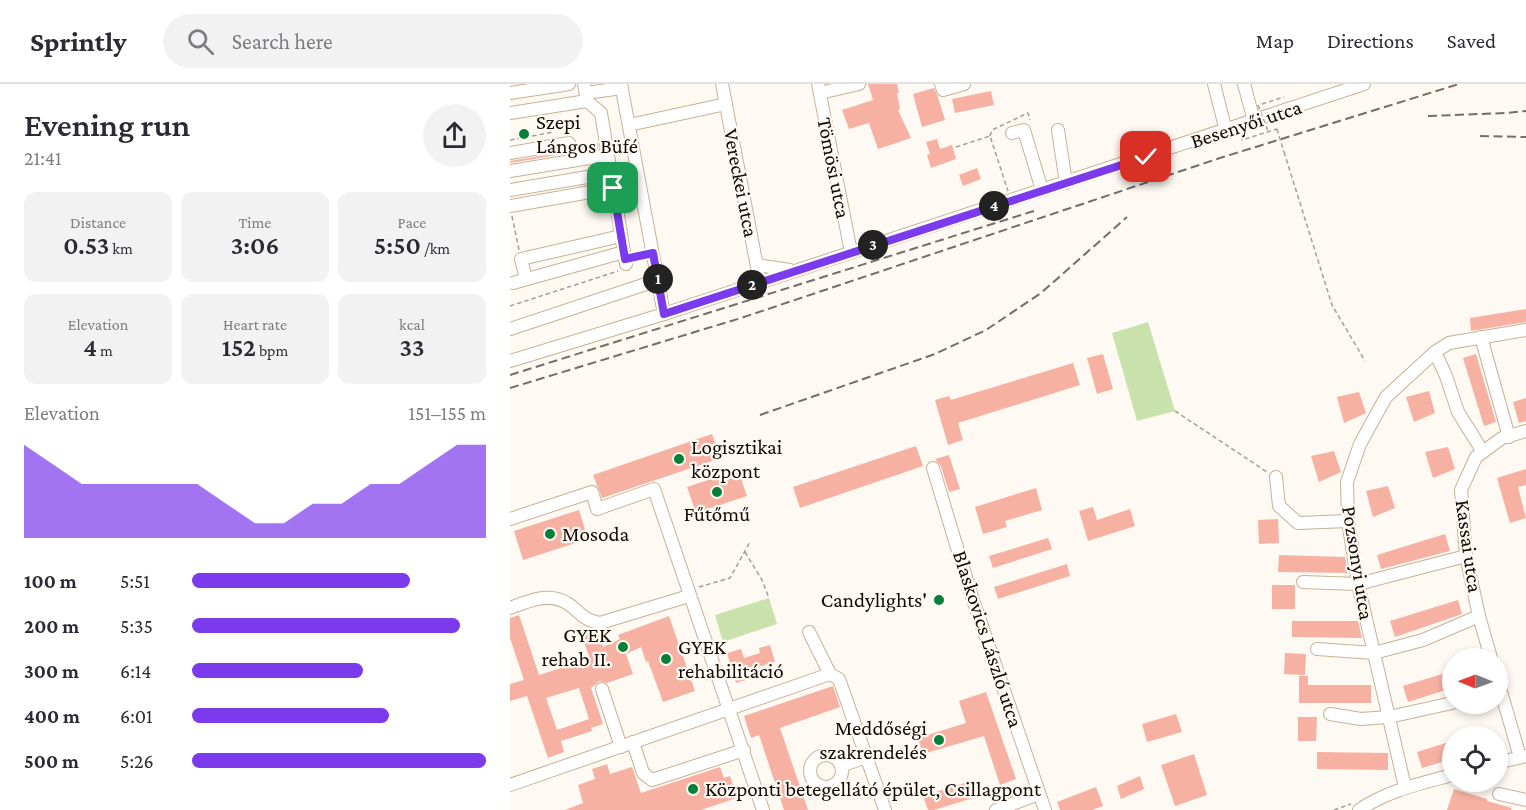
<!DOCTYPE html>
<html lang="en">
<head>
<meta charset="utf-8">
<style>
	body { margin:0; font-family:"Crimson Pro",serif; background:#f2f2f3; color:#2b2b33; height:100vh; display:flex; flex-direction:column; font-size:22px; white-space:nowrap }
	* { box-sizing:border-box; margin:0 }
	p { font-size:20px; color:#7c7c81 }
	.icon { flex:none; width:33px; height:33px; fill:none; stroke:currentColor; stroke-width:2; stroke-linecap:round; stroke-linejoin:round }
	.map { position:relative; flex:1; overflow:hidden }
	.side { display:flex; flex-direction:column; background:#fff; width:510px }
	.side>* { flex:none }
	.needle { width:39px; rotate:271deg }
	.controls { position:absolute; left:932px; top:564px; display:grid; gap:12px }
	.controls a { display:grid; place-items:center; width:66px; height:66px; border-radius:50%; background:#fff; box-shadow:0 3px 9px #0003; font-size:30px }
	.pin { position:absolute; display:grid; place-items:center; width:51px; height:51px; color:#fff; margin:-26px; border-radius:12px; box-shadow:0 3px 9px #0006 }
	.km { position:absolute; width:30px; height:30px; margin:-15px; border-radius:50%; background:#222; color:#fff; font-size:16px; line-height:30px; text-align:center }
	.round { display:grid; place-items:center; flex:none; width:63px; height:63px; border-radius:32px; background:#f2f2f3 }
	.headline { display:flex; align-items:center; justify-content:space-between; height:102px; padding:0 24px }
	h1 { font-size:33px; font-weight:600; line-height:45px }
	.metrics { display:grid; grid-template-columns:repeat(3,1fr); gap:9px; height:102px; padding:6px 24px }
	.metrics div { display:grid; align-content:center; border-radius:12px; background:#f2f2f3; text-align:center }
	.metrics b { font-size:26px; font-weight:600 }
	.metrics small { font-size:16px; font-weight:400 }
	.metrics p { font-size:16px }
	.chart { height:168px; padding:12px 24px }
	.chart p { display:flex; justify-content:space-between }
	.chart svg { width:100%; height:108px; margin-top:6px; fill:#7c3aed; opacity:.7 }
	ul { padding:0 24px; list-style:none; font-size:20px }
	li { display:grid; grid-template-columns:96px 72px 1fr; align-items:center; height:45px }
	li i { height:15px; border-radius:8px; background:#7c3aed }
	header { display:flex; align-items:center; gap:36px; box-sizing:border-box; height:84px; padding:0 30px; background:#fff; border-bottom:2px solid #e1e1e2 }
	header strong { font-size:28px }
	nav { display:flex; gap:33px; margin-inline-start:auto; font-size:21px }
	.search { width:420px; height:54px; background:#f2f2f3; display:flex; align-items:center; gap:15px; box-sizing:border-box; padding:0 21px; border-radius:33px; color:#7c7c81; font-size:22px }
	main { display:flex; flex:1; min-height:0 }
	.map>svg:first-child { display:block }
</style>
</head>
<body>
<header>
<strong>Sprintly</strong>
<div class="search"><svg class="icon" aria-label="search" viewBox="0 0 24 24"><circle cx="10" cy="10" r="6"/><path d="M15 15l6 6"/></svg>Search here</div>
<nav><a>Map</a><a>Directions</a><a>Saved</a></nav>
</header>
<main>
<section class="side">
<div class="headline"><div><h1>Evening run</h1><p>21:41</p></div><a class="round"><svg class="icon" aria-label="share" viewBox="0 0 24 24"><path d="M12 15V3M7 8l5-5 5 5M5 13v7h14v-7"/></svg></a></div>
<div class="metrics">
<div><p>Distance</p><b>0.53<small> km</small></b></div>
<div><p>Time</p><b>3:06</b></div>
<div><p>Pace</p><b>5:50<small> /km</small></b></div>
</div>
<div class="metrics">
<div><p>Elevation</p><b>4<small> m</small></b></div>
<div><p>Heart rate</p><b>152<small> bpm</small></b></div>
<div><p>kcal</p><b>33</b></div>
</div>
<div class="chart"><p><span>Elevation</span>151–155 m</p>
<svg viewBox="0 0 160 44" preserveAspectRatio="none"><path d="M0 44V6L10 14L20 22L30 22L40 22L50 22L60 22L70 30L80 38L90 38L100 30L110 30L120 22L130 22L140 14L150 6L160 6V44z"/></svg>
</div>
<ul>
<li><b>100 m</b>5:51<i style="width:74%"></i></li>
<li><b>200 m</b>5:35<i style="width:91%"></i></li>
<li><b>300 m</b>6:14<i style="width:58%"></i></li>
<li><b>400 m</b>6:01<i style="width:67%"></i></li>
<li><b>500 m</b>5:26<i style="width:100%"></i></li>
</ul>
</section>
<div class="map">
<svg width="1016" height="726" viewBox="0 0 1016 726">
	<rect width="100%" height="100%" fill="#fef9f3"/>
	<!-- green -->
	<g fill="#c9e2ac">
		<polygon points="638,238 665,327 627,337 602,249"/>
		<polygon points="259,514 267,540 213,558 205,531"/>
	</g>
	<!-- building -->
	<g fill="#f7b1a2" fill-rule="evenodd">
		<polygon points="358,0 387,0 389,9 387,9 390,25 388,26 401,54 368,65 359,39 339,45 332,26 363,16"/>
		<polygon points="424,4 428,13 435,36 412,43 403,10"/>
		<polygon points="481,7 484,21 445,29 442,15"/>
		<polygon points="427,55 430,65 442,61 446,75 421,84 417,71 420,70 416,58"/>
		<polygon points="88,59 88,64 0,79 0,77 60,67 66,62"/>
		<polygon points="467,84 471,95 453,102 449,91"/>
		<polygon points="1016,225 1016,238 961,247 960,234"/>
		<polygon points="593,270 603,305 587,310 577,274"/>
		<polygon points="966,270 986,338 974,342 953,274"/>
		<polygon points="563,279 570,301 448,339 453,356 438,361 425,316 439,312 441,316"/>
		<polygon points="919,307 925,329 904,338 896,313"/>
		<polygon points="849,308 856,329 834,339 827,313"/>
		<polygon points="1016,314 1016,337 1009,339 1003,318"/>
		<polygon points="202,350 211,374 92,414 83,391"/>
		<polygon points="406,362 413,382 290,424 283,403"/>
		<polygon points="938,363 945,385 923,394 915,368"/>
		<polygon points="824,367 831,388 809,398 801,372"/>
		<polygon points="439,371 450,405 439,408 431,382 425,375"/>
		<polygon points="1016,385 1016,401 1008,403 1016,434 1000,439 987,394"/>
		<polygon points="228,386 237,412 186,429 177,403"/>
		<polygon points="878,402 885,424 863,433 856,407"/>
		<polygon points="526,404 532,426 495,437 497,443 473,450 465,423"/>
		<polygon points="583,423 587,436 620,425 625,442 578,457 569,427"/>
		<polygon points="69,426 78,455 13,476 4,447"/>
		<polygon points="768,435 769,459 749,460 748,436"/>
		<polygon points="935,450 940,467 871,485 867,471"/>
		<polygon points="538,454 542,465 483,484 479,472"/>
		<polygon points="769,471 835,473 838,489 768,488"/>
		<polygon points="557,480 560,492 488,515 484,503"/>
		<rect x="762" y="501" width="23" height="24"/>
		<polygon points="948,516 952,530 885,553 880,537"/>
		<path d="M9 531 29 591 80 575 71 549 83 546 87 547 93 563 110 555 108 551 159 532 185 607 153 618 138 577 136 578 131 563 116 570 123 590 97 599 90 597 81 604 93 640 81 644 82 647 51 657 54 668 38 674 17 612 0 617V600L14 596 0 554V534ZM69 604 79 635 47 646 36 614Z"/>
		<polygon points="782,537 848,537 852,554 782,553"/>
		<polygon points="260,561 265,578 237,586 240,595 226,599 217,569 231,565 234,574 250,569 249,564"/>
		<polygon points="775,569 796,570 795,591 774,590"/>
		<polygon points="942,587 942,604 898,618 893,602"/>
		<polygon points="789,592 798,592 798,601 861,601 861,619 789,619"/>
		<polygon points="323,602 330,623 270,644 298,726 274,726 249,651 241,654 234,632"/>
		<polygon points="476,608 506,695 490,701 474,652 413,670 408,654 456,639 449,617"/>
		<polygon points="666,630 672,648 637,658 632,640"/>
		<polygon points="788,633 807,633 806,657 788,657"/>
		<polygon points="942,657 942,675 912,684 907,668"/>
		<polygon points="807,668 878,669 878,686 807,685"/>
		<polygon points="684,670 697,711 665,722 651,681"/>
		<polygon points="97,680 100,690 122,683 131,709 210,683 214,694 220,692 227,714 191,726 55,726 73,719 68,701 85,695 82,685"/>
		<polygon points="630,692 634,705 611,715 607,702"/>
		<polygon points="464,696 469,712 424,726 418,726 413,712"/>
		<polygon points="586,703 593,722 582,726 550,726 547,718"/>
		<polygon points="944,705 977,715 977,717 1002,724 1001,726 937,726"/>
	</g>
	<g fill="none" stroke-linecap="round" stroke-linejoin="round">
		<defs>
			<g id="minor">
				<polyline points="74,0 77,17 91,29 116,180"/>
				<polyline points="111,0 154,230"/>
				<polyline points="212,0 250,198"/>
				<polyline points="308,0 341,168"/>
				<polyline points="431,0 433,6 454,0"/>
				<polyline points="704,0 716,47"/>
				<polyline points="734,0 744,37"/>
				<polyline points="0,9 59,0"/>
				<polyline points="76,9 112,4"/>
				<polyline points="310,9 349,0"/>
				<polyline points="0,29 77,17"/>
				<polyline points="119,41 216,20"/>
				<polyline points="548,46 556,99"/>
				<polyline points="502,49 514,46 532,106"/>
				<polyline points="0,69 59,59"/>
				<polyline points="0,87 98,71"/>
				<polyline points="0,106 101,89"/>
				<polyline points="0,122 103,104"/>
				<polyline points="247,181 280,186"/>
				<polyline points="16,195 11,175 111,152"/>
				<polyline points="3,199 114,168"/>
				<polyline points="0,245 148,196"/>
				<polyline points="971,253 999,353"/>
				<polyline points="925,268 936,292 948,328 973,368"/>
				<polyline points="0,277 154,230 854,0"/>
				<polyline points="423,384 461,510 535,726"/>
				<polyline points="766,393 769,422 788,439 838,437"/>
				<polyline points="0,435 82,408 87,425 144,405 253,726"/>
				<polyline points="793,498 848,500 956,472"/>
				<path d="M0 524C18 517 38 508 57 519 71 528 70 535 90 539L179 512"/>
				<polyline points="299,548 320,590"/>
				<polyline points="807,565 864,569 913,556 969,532"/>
				<polyline points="981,574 969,532 956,472 951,406 966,373 992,354 1016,347"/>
				<polyline points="987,594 1010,673"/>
				<polyline points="92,605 111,663"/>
				<polyline points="820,630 851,635 879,633 942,619"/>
				<polyline points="123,658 133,689 142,696 234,666"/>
				<circle cx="316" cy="687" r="16"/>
				<polyline points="987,679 1016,672"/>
				<polyline points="331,682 356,673"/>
				<polyline points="0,701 320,590 329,595 375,726"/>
				<polyline points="895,703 848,500 838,437 837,398 850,360 876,313 925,268 939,259 1016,246"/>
				<polyline points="989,710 1016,716"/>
				<polyline points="486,726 529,710"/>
				<path d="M849 726C877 707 909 700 942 691"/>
			</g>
		</defs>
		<!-- minor casing -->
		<use href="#minor" stroke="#c6b295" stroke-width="14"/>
		<!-- path -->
		<g stroke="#a49f98" stroke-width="1.5" stroke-dasharray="4.5 3" stroke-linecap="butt">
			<polyline points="752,20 774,13"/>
			<polyline points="480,52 482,46 518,29 520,36"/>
			<polyline points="731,52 732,56 767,45"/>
			<polyline points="0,56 44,48"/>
			<polyline points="446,63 480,52 498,107"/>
			<polyline points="774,68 822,221 855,277"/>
			<polyline points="2,132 9,166"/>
			<polyline points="0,222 108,187"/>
			<polyline points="665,327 757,388"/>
			<polyline points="235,468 252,496 259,514"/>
			<polyline points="189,503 220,494 240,458"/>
			<polyline points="824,726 841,720"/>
		</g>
		<!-- minor -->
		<use href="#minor" stroke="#fff" stroke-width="12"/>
		<!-- rail -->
		<g stroke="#746e67" stroke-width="2" stroke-dasharray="9 4.5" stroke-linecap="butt">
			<polyline points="918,32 996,29 1016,27"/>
			<polyline points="970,52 1016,53"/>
			<polyline points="0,291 527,126"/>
			<polyline points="0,304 231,234 710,74 949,0"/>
			<polyline points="250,331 425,270 476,246 531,209 617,133"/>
		</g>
		<!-- path-bridge -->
		<g stroke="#a49f98" stroke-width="1.5" stroke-dasharray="4.5 3" stroke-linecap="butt">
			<polyline points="748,21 758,47"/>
			<polyline points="767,45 774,68"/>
		</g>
	</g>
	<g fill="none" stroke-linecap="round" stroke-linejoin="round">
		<defs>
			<polyline id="route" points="103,104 115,175 143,169 154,230 636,73"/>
		</defs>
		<!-- route casing -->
		<use href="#route" stroke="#fff" stroke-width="12"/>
		<!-- route -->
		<use href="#route" stroke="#7c3aed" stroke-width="8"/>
	</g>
	<!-- markers -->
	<g fill="#068039" stroke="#fef9f3" stroke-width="2">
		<circle cx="14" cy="50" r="6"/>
		<circle cx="169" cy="375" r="6"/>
		<circle cx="207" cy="408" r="6"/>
		<circle cx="40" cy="450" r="6"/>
		<circle cx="429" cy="516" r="6"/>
		<circle cx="113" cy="563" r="6"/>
		<circle cx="156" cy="575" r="6"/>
		<circle cx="429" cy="656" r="6"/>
		<circle cx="183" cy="705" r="6"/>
	</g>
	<g text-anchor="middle" stroke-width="4.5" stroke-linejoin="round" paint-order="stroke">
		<!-- poi labels -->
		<g font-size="21" fill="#110a03" stroke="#fef9f3" text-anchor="start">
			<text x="26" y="45">Szepi<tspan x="26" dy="24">Lángos Büfé</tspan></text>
			<text x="181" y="370">Logisztikai<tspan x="181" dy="24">központ</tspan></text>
			<text x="207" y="437" text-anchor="middle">Fűtőmű</text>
			<text x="52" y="457">Mosoda</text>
			<text x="417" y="523" text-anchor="end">Candylights'</text>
			<text x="101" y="558" text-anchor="end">GYEK<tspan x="101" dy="24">rehab II.</tspan></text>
			<text x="168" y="570">GYEK<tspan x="168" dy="24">rehabilitáció</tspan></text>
			<text x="417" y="651" text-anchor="end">Meddőségi<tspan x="417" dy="24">szakrendelés</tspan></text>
			<text x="195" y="712">Központi betegellátó épület, Csillagpont</text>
		</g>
		<!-- street labels -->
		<g font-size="21" fill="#110a03" stroke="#fef9f3">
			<text transform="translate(736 40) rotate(-18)" y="7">Besenyői utca</text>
			<text transform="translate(324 84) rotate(79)" y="7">Tömösi utca</text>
			<text transform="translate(231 99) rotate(79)" y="7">Vereckei utca</text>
			<text transform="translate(959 462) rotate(82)" y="7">Kassai utca</text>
			<text transform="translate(848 479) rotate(81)" y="7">Pozsonyi utca</text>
			<text transform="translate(478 555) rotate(72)" y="7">Blaskovics László utca</text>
		</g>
	</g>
</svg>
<div class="controls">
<a><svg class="needle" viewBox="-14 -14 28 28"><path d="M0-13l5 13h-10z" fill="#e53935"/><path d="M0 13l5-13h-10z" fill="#7c7c81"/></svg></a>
<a><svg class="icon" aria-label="locate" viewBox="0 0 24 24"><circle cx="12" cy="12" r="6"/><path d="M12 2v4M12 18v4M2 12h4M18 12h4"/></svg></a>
</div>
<div class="pin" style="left:103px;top:104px;background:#1e9e55"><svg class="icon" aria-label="arrive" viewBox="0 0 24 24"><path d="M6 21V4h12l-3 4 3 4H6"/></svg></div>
<div class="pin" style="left:636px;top:73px;background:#d93025"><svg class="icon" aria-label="check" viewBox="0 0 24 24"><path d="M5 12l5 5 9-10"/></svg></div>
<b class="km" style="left:148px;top:195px">1</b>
<b class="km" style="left:242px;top:201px">2</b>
<b class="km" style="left:363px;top:161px">3</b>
<b class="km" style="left:484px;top:122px">4</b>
</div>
</main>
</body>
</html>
